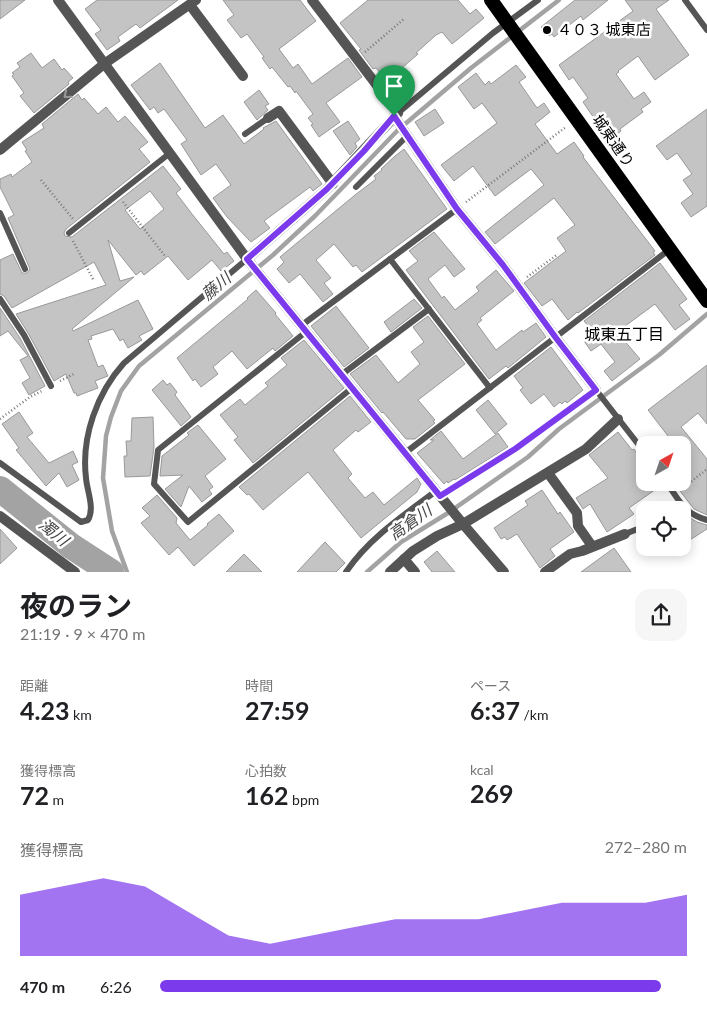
<!DOCTYPE html>
<html lang="ja">
<head>
<meta charset="utf-8">
<style>
	body { margin:0; font-family:Lato,"Noto Sans JP",sans-serif; background:#f6f6f6; color:#202124; height:100vh; display:flex; flex-direction:column; font-size:19px; white-space:nowrap }
	* { box-sizing:border-box; margin:0 }
	p { font-size:16px; color:#757577 }
	.icon { flex:none; width:28px; height:28px; fill:none; stroke:currentColor; stroke-width:2; stroke-linecap:round; stroke-linejoin:round }
	.map { position:relative; height:572px; overflow:hidden }
	.drawer { display:flex; flex-direction:column; background:#fff; flex:1 }
	.drawer>* { flex:none }
	.needle { width:32px; rotate:40deg }
	.fabs { position:absolute; left:636px; top:436px; display:grid; gap:10px }
	.fabs a { display:grid; place-items:center; width:55px; height:55px; border-radius:10px; background:#fff; box-shadow:0 2px 12px #0003; font-size:25px }
	.pin { position:absolute; display:grid; place-items:center; width:42px; height:42px; color:#fff; margin:-51px -21px; border-radius:50% 50% 50% 0; rotate:-45deg; box-shadow:0 0 5px #0007 }
	.pin .icon { rotate:45deg }
	.round { display:grid; place-items:center; flex:none; width:52px; height:52px; border-radius:15px; background:#f6f6f6 }
	.head { display:flex; align-items:center; justify-content:space-between; height:85px; padding:0 20px }
	h1 { font-size:28px; font-weight:700; line-height:38px }
	.stats { display:grid; grid-template-columns:repeat(3,1fr); gap:8px; height:85px; padding:5px 20px }
	.stats div { display:grid; align-content:center }
	.stats b { font-size:25px; font-weight:700 }
	.stats small { font-size:14px; font-weight:400 }
	.stats p { font-size:14px }
	.chart { height:140px; padding:10px 20px }
	.chart p { display:flex; justify-content:space-between }
	.chart svg { width:100%; height:90px; margin-top:5px; fill:#7c3aed; opacity:.7 }
	ul { padding:0 20px; list-style:none; font-size:16px }
	li { display:grid; grid-template-columns:80px 60px 1fr; align-items:center; height:38px }
	li i { height:12px; border-radius:6px; background:#7c3aed }
	.map>svg:first-child { display:block }
</style>
</head>
<body>
<div class="map">
<svg width="707" height="572" viewBox="0 0 707 572">
	<rect width="100%" height="100%" fill="#fff"/>
	<g fill="none" stroke-linecap="round" stroke-linejoin="round">
		<!-- stream -->
		<g stroke="#a3a3a3" stroke-width="4.5">
			<polyline points="127,572 112,531 103,478 106,436 111,417 121,391 139,366 273,255 315,216 398,130 471,68 559,0"/>
			<polyline points="367,572 401,542 448,513 528,457 559,429 659,355 707,314"/>
		</g>
		<!-- river -->
		<polyline stroke="#a3a3a3" stroke-width="26" points="0,489 71,546 111,572"/>
	</g>
	<!-- building -->
	<g fill="#c4c4c4" stroke="#999" fill-rule="evenodd">
		<polygon points="0,0 25,0 0,19"/>
		<polygon points="97,0 178,0 140,28 136,24 118,37 120,41 107,50 95,34 101,30 85,9"/>
		<polygon points="223,0 300,0 316,21 279,49 293,68 298,64 312,84 348,58 362,77 326,103 340,122 319,137 311,125 313,124 308,118 313,114 296,91 295,93 290,86 288,87 272,67 270,69 262,58 264,57 247,34 241,38 227,20 234,15"/>
		<polygon points="368,0 458,0 470,14 476,9 484,18 452,44 442,32 436,35 416,53 418,54 387,81 376,68 373,69 359,50 361,49 340,23"/>
		<polygon points="575,0 608,0 583,20 581,16 554,37 552,34 549,36 541,27"/>
		<polygon points="625,0 669,0 656,9 689,55 655,80 638,56 618,71 619,72 616,74 634,99 644,92 651,102 641,109 643,112 620,129 621,131 609,140 583,102 588,98 573,77 569,80 559,65 633,11"/>
		<polygon points="31,53 42,68 54,59 62,70 64,68 73,78 68,82 69,84 34,113 20,96 24,93 12,76 14,74 12,73 20,67 17,63"/>
		<polygon points="160,63 205,128 223,115 244,144 264,129 263,128 276,121 322,184 313,191 310,187 264,221 270,228 251,242 227,217 213,198 231,185 216,164 201,175 181,144 187,140 164,109 158,113 154,107 150,110 131,85"/>
		<polygon points="516,65 526,77 519,82 537,108 544,103 550,112 535,124 557,154 574,142 584,156 583,157 655,251 653,252 655,255 578,313 577,312 568,320 552,299 542,306 524,283 566,251 557,238 575,225 554,198 495,244 485,232 544,185 531,169 495,196 473,166 454,181 441,165 497,123 482,103 474,109 458,87 476,73 485,85 489,81 491,84"/>
		<polygon points="259,90 269,104 265,106 268,110 257,120 244,102"/>
		<path d="M78 94 82 100 84 98 98 114 106 107 118 122 125 116 148 142 139 149 150 162 66 229 64 233 65 236 72 237 163 166 181 189 176 193 192 214 224 254 227 252 234 261 221 271 212 260 188 280 168 256 144 275 141 271 136 275 108 240 120 281 134 277 72 329 73 331 138 300 153 329 139 336 142 340 128 348 123 339 120 341 113 329 91 336 92 339 88 340 98 367 103 365 108 376 95 381 98 388 77 396 76 393H74L66 374 54 381 28 333 16 314 106 285 94 262 12 308 4 296 0 294V260L13 254 22 273H27L30 269 8 218 14 215 0 187V179L11 174 12 177 32 162 25 151 27 150 22 142 44 128 42 124ZM150 191 164 209 140 229 125 210Z"/>
		<polygon points="435,109 444,123 424,136 415,122"/>
		<polygon points="707,109 707,206 691,217 681,203 693,194 683,180 692,174 677,153 667,160 656,146"/>
		<polygon points="348,121 360,139 355,143 357,147 350,155 333,131"/>
		<polygon points="404,149 447,209 362,272 356,265 353,267 334,244 316,260 331,278 324,283 333,294 323,302 300,274 289,283 277,269 284,262 280,257 355,195 376,179 374,176 382,170 381,169 394,157"/>
		<polygon points="434,232 465,269 454,277 445,265 428,279 442,298 444,296 455,310 479,291 476,287 496,270 514,291 480,318 482,320 477,324 496,350 522,330 523,332 536,323 546,337 508,368 506,366 489,379 406,270 418,261 409,251"/>
		<polygon points="660,263 687,299 679,305 690,319 675,330 655,304 617,332 640,359 612,381 604,371 615,362 601,344 591,351 584,341 594,333 584,321"/>
		<polygon points="256,290 276,313 275,314 293,336 275,351 273,348 247,369 232,351 213,367 218,374 201,387 195,379 193,381 177,358 248,299 247,298"/>
		<polygon points="414,299 422,308 391,332 384,322"/>
		<polygon points="336,306 369,348 344,367 311,326"/>
		<polygon points="0,308 20,338 45,386 29,395 22,383 30,378 20,360 28,356 8,331 0,336"/>
		<polygon points="428,316 465,364 418,400 435,420 433,421 435,423 415,439 406,439 383,412 382,413 350,374 376,355 398,383 420,364 411,352 424,342 413,327"/>
		<polygon points="304,340 344,388 253,463 234,440 238,437 220,415 240,399 245,405 268,386 265,383 287,365 281,358"/>
		<polygon points="551,347 583,390 567,403 565,401 562,404 560,402 554,407 544,394 531,404 520,390 523,388 514,376"/>
		<polygon points="707,365 707,424 698,413 681,427 707,459 707,515 694,509 673,482 682,482 682,445 656,445 668,436 648,410"/>
		<polygon points="163,380 167,385 170,383 177,392 175,395 191,417 181,426 152,390"/>
		<polygon points="350,396 371,422 358,432 356,430 333,450 352,474 348,478 365,498 373,492 384,505 417,478 421,484 417,492 361,538 308,472 263,510 249,494 247,495 239,487"/>
		<polygon points="488,400 507,424 495,434 476,410"/>
		<polygon points="19,412 33,433 27,437 49,463 73,451 78,462 72,465 79,480 67,487 59,473 46,486 16,450 19,448 2,424"/>
		<polygon points="153,417 154,447 150,476 125,477 124,456 127,456 126,441 131,441 132,418"/>
		<polygon points="198,425 226,459 205,476 213,487 209,490 212,494 202,502 189,486 181,507 165,489 183,475 160,476 162,456 189,435 187,433"/>
		<polygon points="441,431 463,459 498,433 508,447 455,480 454,479 448,483 447,481 444,484 417,453 434,440 430,440"/>
		<polygon points="618,432 632,450 634,449 640,458 645,458 645,482 661,482 662,485 629,508 634,514 607,532 590,504 583,509 576,498 608,478 589,455"/>
		<polygon points="542,490 558,514 560,512 574,532 550,549 555,556 540,568 517,534 507,540 505,537 501,539 494,528 528,505 525,501"/>
		<polygon points="157,495 177,518 176,523 190,540 208,525 207,524 219,514 234,531 194,566 178,547 169,555 141,523 150,516 142,508"/>
		<polygon points="687,516 697,522 707,525 707,529 682,545 682,518"/>
		<polygon points="0,529 17,548 0,564"/>
		<polygon points="325,542 345,563 336,572 297,572"/>
		<polygon points="614,548 631,572 581,572"/>
		<polygon points="437,551 455,572 432,572 424,562"/>
		<polygon points="244,554 262,572 226,572"/>
	</g>
	<g fill="none" stroke-linecap="round" stroke-linejoin="round">
		<!-- path -->
		<g stroke="#777" stroke-width="2.5" stroke-dasharray="1 2.5" stroke-linecap="butt">
			<polyline points="365,52 404,19"/>
			<polyline points="41,180 73,219"/>
			<polyline points="123,202 165,256"/>
			<polyline points="466,202 566,127"/>
			<polyline points="73,241 94,281"/>
			<polyline points="527,277 558,254"/>
			<polyline points="60,381 74,374"/>
			<polyline points="0,419 30,397 42,391"/>
			<polyline points="683,488 707,469"/>
		</g>
		<!-- service -->
		<g stroke="#555" stroke-width="6">
			<polyline points="685,0 707,30"/>
			<polyline points="398,113 493,33 538,0"/>
			<polyline points="245,134 268,118"/>
			<polyline points="356,187 407,136"/>
			<polyline points="0,213 25,269"/>
			<polyline points="69,233 170,153"/>
			<polyline points="390,259 490,388"/>
			<polyline points="0,299 24,335 51,386"/>
			<polyline points="302,325 457,209"/>
			<polyline points="307,331 158,450 154,484 188,522 352,388"/>
			<polyline points="341,375 429,309"/>
			<polyline points="405,453 670,249"/>
			<path d="M0 463 81 522 88 520C95 508 87 491 86 478 81 437 97 393 124 363L247 259"/>
			<path d="M666 482C680 501 683 513 707 520"/>
			<polyline points="440,496 515,449 596,390 645,453"/>
			<polyline points="625,534 645,526"/>
			<path d="M346 572C369 538 404 515 436 491"/>
		</g>
		<!-- minor -->
		<g stroke="#555" stroke-width="10">
			<polyline points="58,0 247,259 463,524 504,572"/>
			<polyline points="190,5 243,76"/>
			<polyline points="394,116 457,209 503,265 556,338 596,390"/>
			<polyline points="268,118 279,111 333,184"/>
			<polyline points="0,150 104,64 196,0"/>
			<polyline points="247,259 327,189 398,113 312,0"/>
			<polyline points="548,473 577,513 578,526 592,546"/>
			<polyline points="0,516 75,572"/>
			<polyline points="404,559 415,572"/>
			<polyline points="390,572 413,551 437,536 463,524 586,449 618,419"/>
			<polyline points="545,572 570,554 582,551 625,534"/>
		</g>
		<!-- trunk -->
		<polyline stroke="#000" stroke-width="14" points="491,0 707,301"/>
	</g>
	<!-- one-way arrows -->
	<defs><path id="oneway-chevron" d="M-2-3.5L2.5 0L-2 3.5" fill="none" stroke-width="1.6" stroke-linecap="round" stroke-linejoin="round" transform="scale(1.25)"/></defs>
	<use stroke="#999" href="#oneway-chevron" transform="translate(67 95) rotate(140)"/>
	<g fill="none" stroke-linecap="round" stroke-linejoin="round">
		<defs>
			<polygon id="route" points="394,116 457,209 503,265 556,338 596,390 515,449 440,496 247,259 327,189 364,151"/>
		</defs>
		<!-- route casing -->
		<use href="#route" stroke="#fff" stroke-width="10"/>
		<!-- route -->
		<use href="#route" stroke="#7c3aed" stroke-width="6"/>
	</g>
	<!-- markers -->
	<circle fill="#000" stroke="#fff" stroke-width="2" cx="547" cy="30" r="5"/>
	<g text-anchor="middle" stroke-width="5" stroke-linejoin="round" paint-order="stroke">
		<!-- poi labels -->
		<g font-size="15" fill="#000" stroke="#fff" text-anchor="start">
			<text x="557" y="35">４０３ 城東店</text>
		</g>
		<!-- street labels -->
		<g font-size="15" fill="#000" stroke="#fff">
			<text transform="translate(613 141) rotate(55)" y="5">城東通り</text>
		</g>
		<!-- water labels -->
		<g font-size="16" font-style="italic" fill="#444" stroke="#fff">
			<text transform="translate(216 286) rotate(-40)" y="6">藤川</text>
			<text transform="translate(410 522) rotate(-35)" y="6">高倉川</text>
			<text transform="translate(54 532) rotate(39)" y="6">濁川</text>
		</g>
		<!-- neighbourhood labels -->
		<g font-size="16" fill="#000" stroke="#fff">
			<text x="624" y="340">城東五丁目</text>
		</g>
	</g>
</svg>
<div class="fabs">
<a><svg class="needle" viewBox="-14 -14 28 28"><path d="M0-13l5 13h-10z" fill="#e53935"/><path d="M0 13l5-13h-10z" fill="#757577"/></svg></a>
<a><svg class="icon" aria-label="locate" viewBox="0 0 24 24"><circle cx="12" cy="12" r="6"/><path d="M12 2v4M12 18v4M2 12h4M18 12h4"/></svg></a>
</div>
<div class="pin" style="left:394px;top:116px;background:#1e9e55"><svg class="icon" aria-label="arrive" viewBox="0 0 24 24"><path d="M6 21V4h12l-3 4 3 4H6"/></svg></div>
</div>
<section class="drawer">
<div class="head"><div><h1>夜のラン</h1><p>21:19 · 9 × 470 m</p></div><a class="round"><svg class="icon" aria-label="share" viewBox="0 0 24 24"><path d="M12 15V3M7 8l5-5 5 5M5 13v7h14v-7"/></svg></a></div>
<div class="stats">
<div><p>距離</p><b>4.23<small> km</small></b></div>
<div><p>時間</p><b>27:59</b></div>
<div><p>ペース</p><b>6:37<small> /km</small></b></div>
</div>
<div class="stats">
<div><p>獲得標高</p><b>72<small> m</small></b></div>
<div><p>心拍数</p><b>162<small> bpm</small></b></div>
<div><p>kcal</p><b>269</b></div>
</div>
<div class="chart"><p><span>獲得標高</span>272–280 m</p>
<svg viewBox="0 0 160 44" preserveAspectRatio="none"><path d="M0 44V14L10 10L20 6L30 10L40 22L50 34L60 38L70 34L80 30L90 26L100 26L110 26L120 22L130 18L140 18L150 18L160 14V44z"/></svg>
</div>
<ul>
<li><b>470 m</b>6:26<i style="width:95%"></i></li>
</ul>
</section>
</body>
</html>
